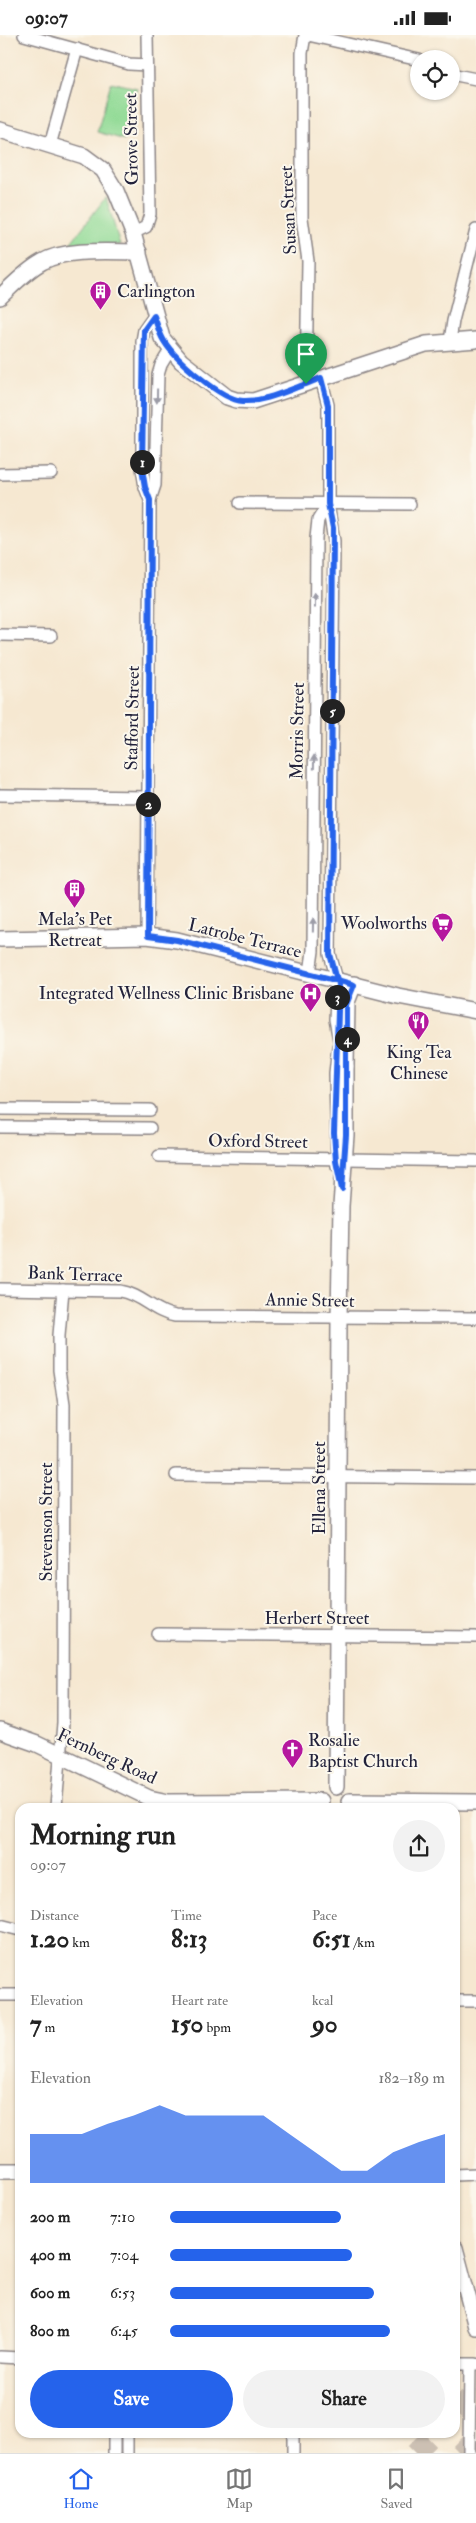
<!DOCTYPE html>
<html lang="en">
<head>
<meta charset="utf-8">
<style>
	body { margin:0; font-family:"IM FELL Double Pica",serif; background:#f2f2f2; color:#222; height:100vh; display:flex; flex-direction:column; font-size:19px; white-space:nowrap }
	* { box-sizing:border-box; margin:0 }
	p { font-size:16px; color:#767676 }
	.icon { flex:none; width:28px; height:28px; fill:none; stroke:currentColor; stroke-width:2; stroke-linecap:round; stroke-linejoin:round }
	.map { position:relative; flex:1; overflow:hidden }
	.sheet { position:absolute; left:15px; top:1768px; width:445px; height:635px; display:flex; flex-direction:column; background:#fff; border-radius:15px; box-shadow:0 1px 4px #0004 }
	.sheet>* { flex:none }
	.fabs { position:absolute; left:410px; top:15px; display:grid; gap:10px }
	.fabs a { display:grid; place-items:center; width:50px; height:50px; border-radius:50%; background:#fff; box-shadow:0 1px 4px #0004; font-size:25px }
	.pin { position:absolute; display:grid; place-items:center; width:42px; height:42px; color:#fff; margin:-51px -21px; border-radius:50% 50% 50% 0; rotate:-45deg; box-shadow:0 0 5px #0007 }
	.pin .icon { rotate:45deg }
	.km { position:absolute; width:25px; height:25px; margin:-12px; border-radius:50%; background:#222; color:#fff; font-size:14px; line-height:25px; text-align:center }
	.round { display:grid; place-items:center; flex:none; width:52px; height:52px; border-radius:26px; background:#f2f2f2 }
	.headline { display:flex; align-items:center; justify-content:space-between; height:85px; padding:0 15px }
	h1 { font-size:28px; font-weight:800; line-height:38px }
	.stats { display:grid; grid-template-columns:repeat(3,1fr); gap:8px; height:85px; padding:5px 15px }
	.stats div { display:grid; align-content:center }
	.stats b { font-size:25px; font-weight:800 }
	.stats small { font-size:14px; font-weight:400 }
	.stats p { font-size:14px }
	.chart { height:140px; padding:10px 15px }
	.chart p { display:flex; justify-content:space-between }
	.chart svg { width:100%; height:90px; margin-top:5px; fill:#2563eb; opacity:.7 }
	.button { display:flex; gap:10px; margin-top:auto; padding:10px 15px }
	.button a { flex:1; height:58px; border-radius:30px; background:#2563eb; color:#fff; font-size:20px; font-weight:800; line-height:58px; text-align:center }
	.button a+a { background:#f2f2f2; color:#222 }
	ul { padding:0 15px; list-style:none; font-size:16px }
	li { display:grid; grid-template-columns:80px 60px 1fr; align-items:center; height:38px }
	li i { height:12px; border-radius:6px; background:#2563eb }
	.status { display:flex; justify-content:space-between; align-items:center; height:35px; padding:0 25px; background:#fff; direction:ltr }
	.status svg { height:14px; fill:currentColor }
	.dock { display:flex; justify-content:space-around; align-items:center; height:70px; border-top:1px solid #e0e0e0; background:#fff; font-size:14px; color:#767676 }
	.dock a { display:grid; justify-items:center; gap:2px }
	.dock .selected { color:#2563eb }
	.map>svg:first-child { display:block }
</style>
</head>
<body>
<div class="status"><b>09:07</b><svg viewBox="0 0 49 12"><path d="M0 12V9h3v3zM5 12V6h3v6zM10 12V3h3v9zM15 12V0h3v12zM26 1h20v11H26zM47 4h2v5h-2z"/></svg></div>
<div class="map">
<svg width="476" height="2418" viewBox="0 0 476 2418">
	<rect width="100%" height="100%" fill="#fbf7ec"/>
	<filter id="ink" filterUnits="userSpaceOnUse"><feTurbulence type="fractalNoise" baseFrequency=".02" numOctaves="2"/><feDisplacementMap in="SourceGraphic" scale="10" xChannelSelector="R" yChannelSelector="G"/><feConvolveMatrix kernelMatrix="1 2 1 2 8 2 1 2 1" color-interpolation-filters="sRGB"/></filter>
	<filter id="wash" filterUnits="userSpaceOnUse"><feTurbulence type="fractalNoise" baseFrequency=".0096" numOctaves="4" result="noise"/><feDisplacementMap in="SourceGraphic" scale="20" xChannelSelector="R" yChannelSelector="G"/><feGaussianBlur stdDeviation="1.12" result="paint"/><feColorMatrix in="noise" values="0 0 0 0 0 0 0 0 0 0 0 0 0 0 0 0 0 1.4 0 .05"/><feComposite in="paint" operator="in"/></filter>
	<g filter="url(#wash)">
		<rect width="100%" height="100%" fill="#f6e8d1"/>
		<!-- green -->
		<g fill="#91da95" stroke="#5a7e68">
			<polygon points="111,47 137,53 125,105 97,97"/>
			<polygon points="106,162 120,210 69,210"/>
		</g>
	</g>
	<g filter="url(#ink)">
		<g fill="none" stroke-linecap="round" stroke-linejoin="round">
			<!-- highway-tunnel -->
			<g stroke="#ccc0b3" stroke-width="20" stroke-dasharray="20 10" stroke-linecap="butt">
				<polyline points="455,2377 476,2355"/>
				<polyline points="415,2418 435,2398"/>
				<polyline points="460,2418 476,2402"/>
			</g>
			<defs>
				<g id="street">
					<polyline points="24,0 129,29 147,30"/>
					<polyline points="305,0 302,18 302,183 308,226 306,349"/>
					<polyline points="308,0 419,25"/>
					<polyline points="451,39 476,44"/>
					<polyline points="50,110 77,14"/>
					<polyline points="133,198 146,192 150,179 147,0"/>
					<polyline points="450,306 453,286 476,195"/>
					<polyline points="321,343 328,370 328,469 334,506 330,919 337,945"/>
					<polyline points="0,439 51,438"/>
					<polyline points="150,465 145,452 142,433 142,306 144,295 154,281"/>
					<polyline points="240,468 410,469"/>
					<polyline points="0,600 51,601"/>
					<polyline points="0,760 148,762"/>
					<polyline points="147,901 150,465 155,450 158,340 161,330 170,315"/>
					<polyline points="310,938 313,916 316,503 318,485 328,469"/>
					<polyline points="0,1074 150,1075"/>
					<polyline points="0,1092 150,1093"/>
					<polyline points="159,1121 476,1126"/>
					<polyline points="337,1131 335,1038 338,1012"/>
					<path d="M0 1254 120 1256C141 1259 155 1278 175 1281L476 1283"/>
					<polyline points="176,1440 476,1443"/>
					<polyline points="158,1599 476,1602"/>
					<polyline points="56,1772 63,1688 64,1369 59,1335 59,1300 63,1255"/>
					<polyline points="0,1890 20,1895"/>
					<polyline points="0,1960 20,1960"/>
					<polyline points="455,1966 476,1966"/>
					<polyline points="455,2140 476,2139"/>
					<polyline points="0,2322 20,2323"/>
					<polyline points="455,2329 476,2329"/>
					<polyline points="114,2418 114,2398"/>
					<polyline points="127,2418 127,2398"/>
					<polyline points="293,2418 293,2398"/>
					<polyline points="469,2418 470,2330"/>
				</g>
				<g id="secondary">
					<polyline points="0,95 84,121 103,135 116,156 133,198 162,303 181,326 227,362 236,365 253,366 426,309 476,305"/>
					<path d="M0 262C13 250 27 235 42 227 66 213 112 217 139 217"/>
					<polyline points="0,904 147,901 177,905 398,961 476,976"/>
					<polyline points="339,946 337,984 346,1031 347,967 354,949"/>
					<polyline points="0,1696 37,1709 149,1763 168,1767 321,1766"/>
					<polyline points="336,1752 339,1283 341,1171 346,1100 346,1031"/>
					<polyline points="349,1766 476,1767"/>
					<polyline points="0,2136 20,2136"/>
					<polyline points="455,2213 476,2292"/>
				</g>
			</defs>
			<!-- street casing -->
			<use href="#street" stroke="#8c8586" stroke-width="14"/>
			<!-- secondary casing -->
			<use href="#secondary" stroke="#8c8586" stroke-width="18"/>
			<!-- street -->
			<use href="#street" stroke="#fff" stroke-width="11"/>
			<!-- secondary -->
			<use href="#secondary" stroke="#fff" stroke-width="15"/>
		</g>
		<!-- one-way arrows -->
		<defs><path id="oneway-solid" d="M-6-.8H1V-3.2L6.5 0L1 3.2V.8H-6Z" transform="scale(1.25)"/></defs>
		<g fill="#9c9ca7">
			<use href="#oneway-solid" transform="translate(157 361) rotate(91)"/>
			<use href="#oneway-solid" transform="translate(315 565) rotate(-90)"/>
			<use href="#oneway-solid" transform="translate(314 727) rotate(-89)"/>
			<use href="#oneway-solid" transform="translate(313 890) rotate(-89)"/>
		</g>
	</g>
	<g fill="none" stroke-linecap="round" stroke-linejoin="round" filter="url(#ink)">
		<defs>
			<path id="route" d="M306 349C286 356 264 367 243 366 221 365 175 324 164 306 159 298 157 289 154 281L144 295 142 434 145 452 150 465 148 901 177 905 339 946 334 1098 336 1126 342 1154 346 1100V970L354 950 337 945 330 919 333 493 328 469V370L321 343 306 349"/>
		</defs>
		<!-- route casing -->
		<use href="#route" stroke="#fff" stroke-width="10"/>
		<!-- route -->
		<use href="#route" stroke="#2563eb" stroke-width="6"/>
	</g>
	<!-- icons -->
	<defs>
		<symbol id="building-pin" viewBox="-11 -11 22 30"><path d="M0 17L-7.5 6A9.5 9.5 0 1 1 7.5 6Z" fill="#b5179e" stroke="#fbf7ec"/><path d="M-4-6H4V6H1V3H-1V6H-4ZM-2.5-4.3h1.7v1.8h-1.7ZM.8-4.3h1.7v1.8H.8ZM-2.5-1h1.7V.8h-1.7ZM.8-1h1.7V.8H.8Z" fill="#fff"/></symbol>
		<symbol id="supermarket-pin" viewBox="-11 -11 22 30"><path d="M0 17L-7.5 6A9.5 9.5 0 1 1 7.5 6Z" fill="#b5179e" stroke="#fbf7ec"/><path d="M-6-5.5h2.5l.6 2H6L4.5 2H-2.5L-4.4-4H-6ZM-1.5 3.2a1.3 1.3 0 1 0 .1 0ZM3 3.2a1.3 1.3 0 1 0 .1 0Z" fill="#fff"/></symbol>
		<symbol id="hospital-pin" viewBox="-11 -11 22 30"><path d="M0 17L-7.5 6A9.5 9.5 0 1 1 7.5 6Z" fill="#b5179e" stroke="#fbf7ec"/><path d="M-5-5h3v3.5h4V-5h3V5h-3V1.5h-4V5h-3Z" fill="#fff"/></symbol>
		<symbol id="restaurant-pin" viewBox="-11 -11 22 30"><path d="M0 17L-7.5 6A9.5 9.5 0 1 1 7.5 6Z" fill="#b5179e" stroke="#fbf7ec"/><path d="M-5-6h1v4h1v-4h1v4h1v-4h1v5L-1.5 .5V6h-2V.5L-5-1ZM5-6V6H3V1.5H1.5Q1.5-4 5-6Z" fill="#fff"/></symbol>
		<symbol id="church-pin" viewBox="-11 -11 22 30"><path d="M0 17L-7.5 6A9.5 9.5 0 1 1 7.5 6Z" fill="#b5179e" stroke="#fbf7ec"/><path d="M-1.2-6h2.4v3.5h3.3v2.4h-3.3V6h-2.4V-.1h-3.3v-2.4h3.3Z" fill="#fff"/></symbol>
	</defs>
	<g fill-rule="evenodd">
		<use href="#building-pin" x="88" y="244" width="25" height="34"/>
		<use href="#building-pin" x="62" y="842" width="25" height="34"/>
		<use href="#supermarket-pin" x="430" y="876" width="25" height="34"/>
		<use href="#hospital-pin" x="298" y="946" width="25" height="34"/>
		<use href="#restaurant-pin" x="406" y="974" width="25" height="34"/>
		<use href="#church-pin" x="280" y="1702" width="25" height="34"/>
	</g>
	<g text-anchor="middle" stroke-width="4" stroke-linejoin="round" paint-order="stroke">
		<!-- street labels -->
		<g font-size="18" fill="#22223b" stroke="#fbf7ec">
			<text transform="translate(131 104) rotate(-91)" y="6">Grove Street</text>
			<text transform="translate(288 175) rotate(-93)" y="6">Susan Street</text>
			<text transform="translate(132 683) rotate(-89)" y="6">Stafford Street</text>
			<text transform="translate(297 696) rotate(-89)" y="6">Morris Street</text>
			<text transform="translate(245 903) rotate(14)" y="6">Latrobe Terrace</text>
			<text transform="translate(258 1106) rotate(1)" y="6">Oxford Street</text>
			<text transform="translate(75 1239) rotate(2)" y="6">Bank Terrace</text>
			<text transform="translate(310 1265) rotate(1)" y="6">Annie Street</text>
			<text transform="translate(319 1453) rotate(-90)" y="6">Ellena Street</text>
			<text transform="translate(46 1487) rotate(-90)" y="6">Stevenson Street</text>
			<text x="317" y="1589">Herbert Street</text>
			<text transform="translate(107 1721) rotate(25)" y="6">Fernberg Road</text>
		</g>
		<!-- poi labels -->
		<g font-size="18" fill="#22223b" stroke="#fbf7ec" text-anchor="start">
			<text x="117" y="262">Carlington</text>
			<text x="75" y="890" text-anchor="middle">Mela's Pet<tspan x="75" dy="21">Retreat</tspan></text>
			<text x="427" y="894" text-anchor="end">Woolworths</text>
			<text x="294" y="964" text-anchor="end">Integrated Wellness Clinic Brisbane</text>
			<text x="419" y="1023" text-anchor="middle">King Tea<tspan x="419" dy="21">Chinese</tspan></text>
			<text x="308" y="1711">Rosalie<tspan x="308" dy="21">Baptist Church</tspan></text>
		</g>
	</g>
</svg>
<div class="fabs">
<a><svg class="icon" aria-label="locate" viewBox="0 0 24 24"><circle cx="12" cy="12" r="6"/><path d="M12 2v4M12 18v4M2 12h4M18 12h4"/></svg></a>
</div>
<div class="pin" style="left:306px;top:349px;background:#1e9e55"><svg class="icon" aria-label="arrive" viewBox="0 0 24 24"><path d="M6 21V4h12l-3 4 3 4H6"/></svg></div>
<b class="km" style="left:142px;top:427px">1</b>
<b class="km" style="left:148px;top:769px">2</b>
<b class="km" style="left:337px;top:962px">3</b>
<b class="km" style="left:347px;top:1004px">4</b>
<b class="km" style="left:332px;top:676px">5</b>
<section class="sheet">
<div class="headline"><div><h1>Morning run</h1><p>09:07</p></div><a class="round"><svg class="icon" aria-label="share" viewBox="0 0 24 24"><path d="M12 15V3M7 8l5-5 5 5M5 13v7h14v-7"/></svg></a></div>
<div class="stats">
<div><p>Distance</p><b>1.20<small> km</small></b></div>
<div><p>Time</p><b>8:13</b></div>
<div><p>Pace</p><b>6:51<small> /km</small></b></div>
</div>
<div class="stats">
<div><p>Elevation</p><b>7<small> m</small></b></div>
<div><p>Heart rate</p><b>150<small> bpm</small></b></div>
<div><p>kcal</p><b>90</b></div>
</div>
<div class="chart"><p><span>Elevation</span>182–189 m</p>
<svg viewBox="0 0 160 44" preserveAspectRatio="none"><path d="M0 44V20L10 20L20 20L30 15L40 11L50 6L60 11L70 11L80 11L90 11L100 20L110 29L120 38L130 38L140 29L150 24L160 20V44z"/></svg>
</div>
<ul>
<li><b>200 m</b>7:10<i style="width:62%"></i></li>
<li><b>400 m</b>7:04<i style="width:66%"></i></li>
<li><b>600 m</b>6:53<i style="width:74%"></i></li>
<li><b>800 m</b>6:45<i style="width:80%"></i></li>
</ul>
<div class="button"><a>Save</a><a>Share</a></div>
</section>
</div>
<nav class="dock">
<a class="selected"><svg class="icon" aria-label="home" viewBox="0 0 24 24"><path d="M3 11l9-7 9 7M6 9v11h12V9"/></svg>Home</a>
<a><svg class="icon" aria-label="map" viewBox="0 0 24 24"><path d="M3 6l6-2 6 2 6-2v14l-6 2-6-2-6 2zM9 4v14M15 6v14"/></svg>Map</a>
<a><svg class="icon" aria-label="saved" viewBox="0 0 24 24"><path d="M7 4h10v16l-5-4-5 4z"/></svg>Saved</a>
</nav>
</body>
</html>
